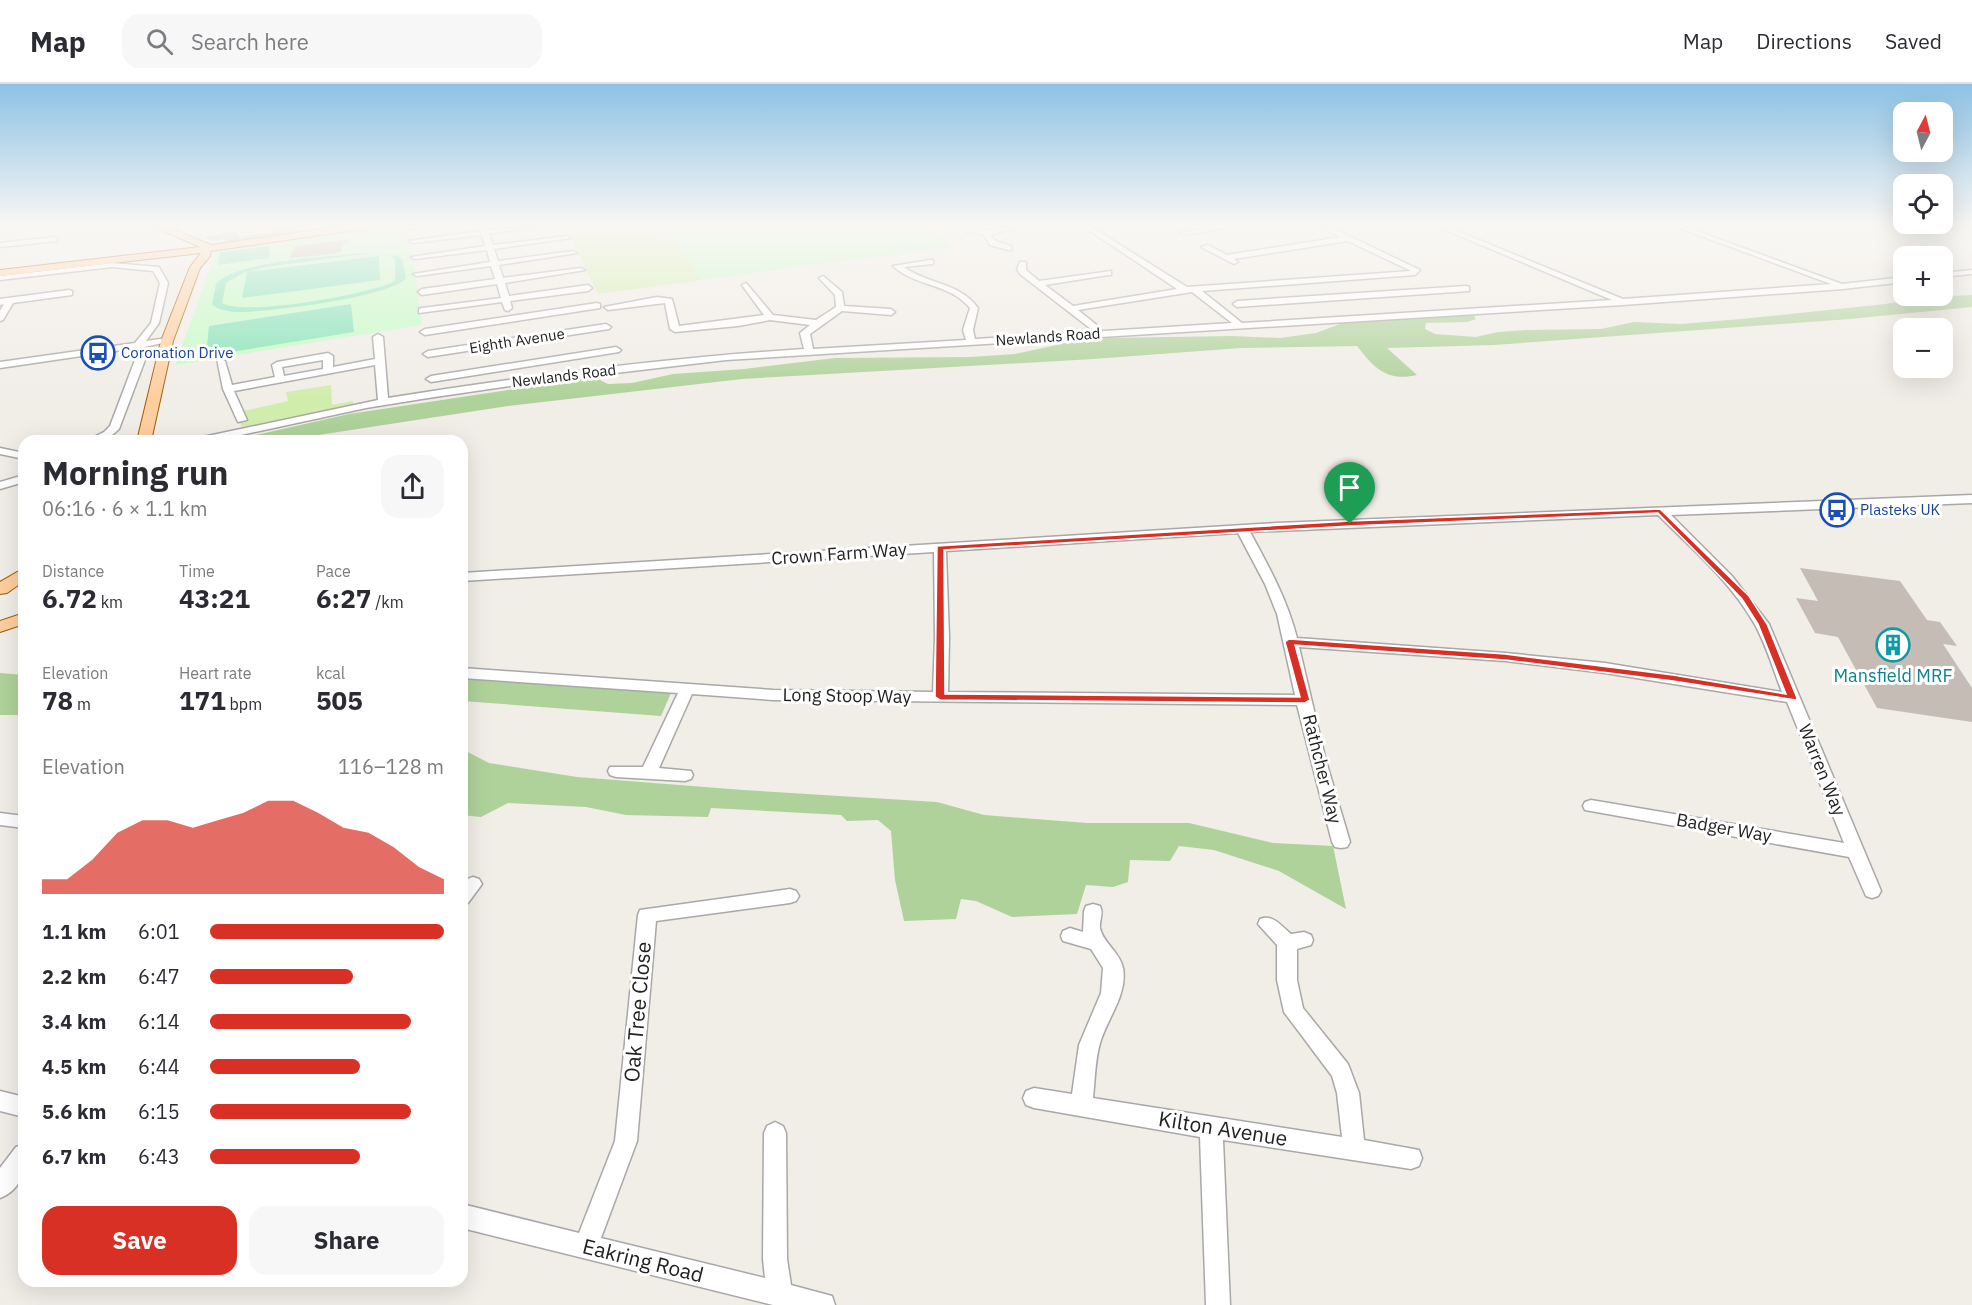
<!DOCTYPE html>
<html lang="en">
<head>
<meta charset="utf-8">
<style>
	body { margin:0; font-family:"IBM Plex Sans",sans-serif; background:#f7f7f7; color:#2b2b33; height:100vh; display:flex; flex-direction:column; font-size:22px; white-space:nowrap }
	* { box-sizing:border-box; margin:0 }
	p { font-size:20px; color:#7c7c81 }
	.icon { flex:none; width:33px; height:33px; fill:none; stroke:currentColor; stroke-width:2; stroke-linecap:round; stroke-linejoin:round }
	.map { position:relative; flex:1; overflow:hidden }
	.drawer { position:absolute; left:18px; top:351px; width:450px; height:852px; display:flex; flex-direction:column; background:#fff; border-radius:18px; box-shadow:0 6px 24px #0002 }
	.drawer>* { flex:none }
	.needle { width:39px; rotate:7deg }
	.fabs { position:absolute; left:1893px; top:18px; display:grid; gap:12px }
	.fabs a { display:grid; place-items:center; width:60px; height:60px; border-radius:12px; background:#fff; box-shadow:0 6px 24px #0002; font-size:30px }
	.pin { position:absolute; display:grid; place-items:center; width:51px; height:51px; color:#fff; margin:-62px -26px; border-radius:50% 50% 50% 0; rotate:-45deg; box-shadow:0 0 6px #0007 }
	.pin .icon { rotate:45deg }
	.round { display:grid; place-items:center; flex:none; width:63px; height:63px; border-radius:18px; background:#f7f7f7 }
	.summary { display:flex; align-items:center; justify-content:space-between; height:102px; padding:0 24px }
	h1 { font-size:33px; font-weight:700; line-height:45px }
	.figures { display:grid; grid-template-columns:repeat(3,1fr); gap:9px; height:102px; padding:6px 24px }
	.figures div { display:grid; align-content:center }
	.figures b { font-size:26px; font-weight:700 }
	.figures small { font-size:16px; font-weight:400 }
	.figures p { font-size:16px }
	.chart { height:168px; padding:12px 24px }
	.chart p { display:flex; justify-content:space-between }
	.chart svg { width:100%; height:108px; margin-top:6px; fill:#d93025; opacity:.7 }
	.primary-button { display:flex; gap:12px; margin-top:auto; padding:12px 24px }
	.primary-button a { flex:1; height:69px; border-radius:18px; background:#d93025; color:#fff; font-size:24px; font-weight:700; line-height:69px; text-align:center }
	.primary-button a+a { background:#f7f7f7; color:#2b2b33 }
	ul { padding:0 24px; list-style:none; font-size:20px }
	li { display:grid; grid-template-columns:96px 72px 1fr; align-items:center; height:45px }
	li i { height:15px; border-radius:8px; background:#d93025 }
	header { display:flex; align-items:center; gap:36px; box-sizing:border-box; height:84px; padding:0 30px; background:#fff; border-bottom:2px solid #e1e1e2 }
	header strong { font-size:28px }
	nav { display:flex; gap:33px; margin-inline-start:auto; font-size:21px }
	.search { width:420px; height:54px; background:#f7f7f7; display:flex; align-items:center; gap:15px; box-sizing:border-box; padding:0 21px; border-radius:18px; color:#7c7c81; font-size:22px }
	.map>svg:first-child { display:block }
</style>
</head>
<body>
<header>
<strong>Map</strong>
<div class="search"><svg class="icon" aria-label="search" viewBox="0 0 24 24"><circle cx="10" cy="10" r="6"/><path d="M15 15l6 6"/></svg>Search here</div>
<nav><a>Map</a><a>Directions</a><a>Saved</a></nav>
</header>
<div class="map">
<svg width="1972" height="1221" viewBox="0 0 1972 1221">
	<rect width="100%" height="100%" fill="#f1ede7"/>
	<!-- grass -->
	<g fill="#d1edac">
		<polygon points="565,142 639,142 640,145 650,144 659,156 673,154 702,196 598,210"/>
		<polygon points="331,301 332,321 353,317 353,321 254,342 242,343 240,339 249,338 244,327 288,317 286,308"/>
	</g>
	<!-- forest -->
	<g fill="#afd29a">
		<path d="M1972 211V223L1850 235 1494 261 1387 264 1417 291C1387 298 1374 284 1357 262L1241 264 1093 275 742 295 508 322 279 357H238V355L349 330 594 293 608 300 632 299 673 290 744 285 835 274 970 273 1015 270 1075 257 1108 254 1232 252 1280 254 1316 249 1348 237 1472 229 1476 235 1468 238 1426 239 1425 245 1435 250 1476 253 1498 248 1526 246 1601 245 1634 238 1681 240 1741 235 1885 220 1926 213Z"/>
		<polygon points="0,589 24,591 24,631 0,631"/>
		<polygon points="462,594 671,609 661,632 462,617"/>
		<polygon points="462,665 489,679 577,693 743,706 937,718 984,731 1087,739 1189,739 1273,759 1333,762 1346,825 1279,787 1214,766 1179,762 1170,777 1130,776 1128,798 1113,803 1086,801 1077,830 1012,833 976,817 961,815 956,835 904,837 895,796 891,747 878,736 847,737 841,731 711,724 708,733 626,731 586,723 508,719 481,733 462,731"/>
	</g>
	<!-- cemetery -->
	<polygon fill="#a7cbaa" points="273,142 297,142 300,149 227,158 225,155 212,157 204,153 237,147 239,153 274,148"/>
	<!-- park -->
	<g fill="#c4fcc4">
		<polygon points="381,142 405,142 407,152 411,154 422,241 175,281 216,168 309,151"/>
		<polygon points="664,142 928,142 953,163 702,196"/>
	</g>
	<!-- pitch -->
	<g fill="#83e3b6" fill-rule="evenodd">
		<polygon points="270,162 269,174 218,181 220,168"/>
		<path d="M363 169 399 172 402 175 406 194C390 214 262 229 234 228 226 227 218 225 212 221L216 200C237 176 330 173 363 169ZM363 170C374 170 387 169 395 175V197C371 210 244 233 222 219L226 199 247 187 242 214 380 196 379 172 248 188 266 183Z"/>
		<polygon points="351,220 354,248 206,272 209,242"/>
	</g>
	<!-- building -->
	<g fill="#c6bcb6">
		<polygon points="351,155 341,163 342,167 333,170 289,174 296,162"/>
		<polygon points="1800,484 1900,497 1927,536 1940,538 1957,562 1943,560 1972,604 1972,638 1877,624 1838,553 1815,549 1796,514 1818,517"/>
	</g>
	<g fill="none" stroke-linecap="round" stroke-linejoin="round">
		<defs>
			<g id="minor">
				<polygon points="406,142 424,142 409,145"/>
				<polygon points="480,142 486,142 488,146 542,142 489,150 493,161 567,152 571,154 494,165 498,177 573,167 577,169 499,181 503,194 581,184 585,186 505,199 509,212 588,201 592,204 588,207 510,217 512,224 508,227 505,226 502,218 419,229 419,225 422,224 501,214 497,200 422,211 418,208 422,205 495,195 491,182 417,192 413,190 490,178 487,166 415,175 411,173 485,162 482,151 413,159 409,157 481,147"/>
				<polygon points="958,142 988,146 1023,142 990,151 996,157 1011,162 1011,166 1008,166 990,161 983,150 966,148"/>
				<path d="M1083 142H1090L1187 203 1411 187 1348 157 1234 175 1238 178 1234 180 1201 163 1208 161 1227 171 1340 153 1320 142H1328L1420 186 1415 191 1202 207 1242 239 1612 216 1436 142H1445L1623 215 1831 200 1674 142H1683L1842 200 1904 193V198L1843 205 1623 221 726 276 530 299 428 314 366 324 213 357H193L198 354 378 316 375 281 234 307 247 336 238 338 223 305 217 275 225 277 232 301 275 293 272 281 277 278 328 269 333 272V283L375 275 373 253 378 250 383 253 388 314C526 292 665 274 804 265L800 249 810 241 770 236 738 242 675 248 670 245 665 219 608 226 604 223 657 213 672 215 679 242 764 231 742 201 746 199 773 231 816 236 836 223 835 211 819 194 823 192 842 208 844 222 891 225 895 228 891 231 842 227 810 250 813 265 966 256 963 246 970 224C950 199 915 203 893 182L930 176H933V180L904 183C929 201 959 198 978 224L973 246 975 255 1232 239 1192 208 1078 226 1099 243 1091 245 1020 190 1017 185 1020 178H1026V186L1039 197 1111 187V191H1108L1045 201 1073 222 1177 205ZM323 276V285L284 292 282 283Z"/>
				<polygon points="1219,142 1236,142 1184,151 1180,149"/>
				<polygon points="54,153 57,153 57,157 0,163 0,159"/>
				<path d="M112 179 159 183 168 199 159 239 146 257 167 254 172 257 144 263 148 268 119 345C108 356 100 357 86 357L104 348 110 342 138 268 136 264 0 284V278L135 259 151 239 160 199 153 187 112 183 0 196V192Z"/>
				<polygon points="1972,186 1972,190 1942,193 1942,189"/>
				<polygon points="1466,202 1469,203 1469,207 1237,223 1233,220 1237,217"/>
				<polygon points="69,206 72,207 72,211 13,219 3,236 0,237 0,227 4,220 0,221 0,215"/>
				<polygon points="597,219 600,220 600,224 425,251 420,248 425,245"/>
				<polygon points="606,240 611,243 609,245 428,273 423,270 428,267"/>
				<polygon points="616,263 621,266 619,268 431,298 426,295 431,292"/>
				<polygon points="0,364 24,369 24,375 0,370"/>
				<polygon points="24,391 24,398 0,405 0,398"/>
				<path d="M1972 411V419L1671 431 1732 492 1769 540 1881 807 1878 812 1872 814 1866 812 1849 773 1585 726 1583 722 1585 718 1591 716 1844 759 1787 618 1605 589 1505 577 1299 563 1326 677 1350 758 1347 763 1341 764 1335 763 1332 758 1297 621 773 616 692 610 659 684 691 687 693 691 691 695 685 697 616 693 610 691 608 687 610 683H643L678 609 462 594V584L773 606 933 608 935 554 934 468 462 497V489L1277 439ZM1658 431C1691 464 1730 497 1754 539 1766 560 1773 585 1782 608L1605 579 1505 569 1297 554C1287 515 1269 483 1250 448ZM1238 449 1265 500 1277 530 1295 611 948 608 949 554 946 467Z"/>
				<polygon points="0,729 24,732 24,744 0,741"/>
				<path d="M473 793 479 795 482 800 468 819 462 821C462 809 459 797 473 793Z"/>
				<polygon points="790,805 796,807 799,812 796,817 790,819 656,837 637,1057 601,1154 765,1194 763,1175 764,1049 767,1042 775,1038 783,1042 786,1049 787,1175 791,1201 832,1212 835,1221 773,1221 462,1144 462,1120 579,1149 615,1057 638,831 640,826"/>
				<path d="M1093 820 1100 822C1104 830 1099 836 1100 844 1103 859 1120 868 1123 884 1128 910 1107 935 1100 959 1095 976 1095 996 1093 1014L1342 1053 1337 1009 1332 992 1284 928 1277 896V861L1258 840 1260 835C1273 830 1281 842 1291 850L1304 848 1311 851 1313 856 1311 861 1297 865V896L1303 924 1348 980 1359 1009 1364 1056 1419 1066 1422 1074 1419 1082 1411 1085 1223 1056 1230 1221H1206L1200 1053 1034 1024 1026 1021 1023 1014 1026 1007 1034 1004 1072 1010 1079 961 1101 909 1103 884 1091 865 1063 857 1061 852 1063 847 1070 844 1083 848 1084 827 1086 822Z"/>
				<polygon points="0,1007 24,1013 24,1033 0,1027"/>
				<path d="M24 1060C24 1083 25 1104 0 1114V1084L16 1063Z"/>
			</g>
			<g id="major">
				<polygon points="152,142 165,142 211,161 345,142 367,142 362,145 211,167 210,172 200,184 173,257 151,357 137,357 161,257 190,183 201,169 0,192 0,186 200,163"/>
				<polygon points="24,484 24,497 7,509 0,510 0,498"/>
				<polygon points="24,529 24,540 0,548 0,537"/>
			</g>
		</defs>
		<!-- minor casing -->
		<use href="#minor" stroke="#a8a8a8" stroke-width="3"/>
		<!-- major casing -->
		<use href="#major" stroke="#9d5d00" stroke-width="2"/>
		<!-- minor -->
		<use href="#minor" fill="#fff" fill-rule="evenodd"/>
		<!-- major -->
		<use href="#major" fill="#ffce9e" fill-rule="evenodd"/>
	</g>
	<!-- sky -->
	<linearGradient id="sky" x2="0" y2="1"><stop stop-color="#8dc2e5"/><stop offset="0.45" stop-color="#f9f7f4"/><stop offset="1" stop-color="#f9f7f4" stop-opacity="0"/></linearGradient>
	<rect width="1972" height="313" fill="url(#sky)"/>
	<!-- route -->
	<path fill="#d93025" stroke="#fff" stroke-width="1.5" fill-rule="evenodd" d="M1660 425 1749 512 1767 540 1797 614 1796 616 1673 597 1505 576 1295 561 1310 616 1305 619 940 616 935 613 937 462 1350 437ZM1658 429 1742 515 1758 540 1786 610 1673 591 1505 570 1289 555 1285 558 1300 613 945 610 944 466 1350 442Z"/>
	<!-- icons -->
	<defs>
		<symbol id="bus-ring" viewBox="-11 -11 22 22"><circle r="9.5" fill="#fff" stroke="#1a4fb4" stroke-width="1.5"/><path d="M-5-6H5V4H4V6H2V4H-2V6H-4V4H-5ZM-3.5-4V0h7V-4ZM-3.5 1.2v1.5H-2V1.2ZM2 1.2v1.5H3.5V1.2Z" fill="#1a4fb4"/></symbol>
		<symbol id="building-ring" viewBox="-11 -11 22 22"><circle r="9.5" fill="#fff" stroke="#0f9aa8" stroke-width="1.5"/><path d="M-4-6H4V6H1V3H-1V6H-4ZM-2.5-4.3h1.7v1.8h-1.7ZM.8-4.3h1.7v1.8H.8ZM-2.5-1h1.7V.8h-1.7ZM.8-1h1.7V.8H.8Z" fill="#0f9aa8"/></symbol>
	</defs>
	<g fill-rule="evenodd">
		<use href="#bus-ring" x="79" y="250" width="38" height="38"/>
		<use href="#bus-ring" x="1818" y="407" width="38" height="38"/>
		<use href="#building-ring" x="1874" y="542" width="38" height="38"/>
	</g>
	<g text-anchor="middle" stroke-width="6" stroke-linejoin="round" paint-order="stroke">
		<!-- far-street labels -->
		<g font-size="15" fill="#212121" stroke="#fff">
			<text transform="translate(1048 253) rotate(-4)" y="5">Newlands Road</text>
			<text transform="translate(517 257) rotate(-9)" y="5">Eighth Avenue</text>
			<text transform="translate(564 292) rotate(-7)" y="5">Newlands Road</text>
		</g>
		<!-- far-transit labels -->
		<g font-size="15" fill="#164399" stroke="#fff" text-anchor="start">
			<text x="121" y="274">Coronation Drive</text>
			<text x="1860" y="431">Plasteks UK</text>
		</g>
		<!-- street labels -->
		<g font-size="18" fill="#212121" stroke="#fff">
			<text transform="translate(839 470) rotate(-4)" y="6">Crown Farm Way</text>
			<text transform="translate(847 612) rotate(1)" y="6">Long Stoop Way</text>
			<text transform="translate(1322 685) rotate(76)" y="6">Rathcher Way</text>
			<text transform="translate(1822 686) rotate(68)" y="6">Warren Way</text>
			<text transform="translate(1724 744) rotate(10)" y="6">Badger Way</text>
		</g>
		<!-- culture labels -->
		<g font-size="18" fill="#0d838f" stroke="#fff">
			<text x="1893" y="598">Mansfield MRF</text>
		</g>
		<!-- near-street labels -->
		<g font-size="21" fill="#212121" stroke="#fff">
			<text transform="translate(638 928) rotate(-85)" y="7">Oak Tree Close</text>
			<text transform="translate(1223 1045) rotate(9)" y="7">Kilton Avenue</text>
			<text transform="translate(643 1177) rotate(14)" y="7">Eakring Road</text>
		</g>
	</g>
</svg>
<div class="fabs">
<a><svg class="needle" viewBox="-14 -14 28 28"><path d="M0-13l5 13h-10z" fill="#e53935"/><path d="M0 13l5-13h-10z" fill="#7c7c81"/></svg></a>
<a><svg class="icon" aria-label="locate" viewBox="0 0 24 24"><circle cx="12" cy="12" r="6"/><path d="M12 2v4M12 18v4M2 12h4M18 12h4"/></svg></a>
<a>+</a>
<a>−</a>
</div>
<div class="pin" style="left:1350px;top:440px;background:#1e9e55"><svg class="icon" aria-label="arrive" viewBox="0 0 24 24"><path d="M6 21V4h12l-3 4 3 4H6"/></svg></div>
<section class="drawer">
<div class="summary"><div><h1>Morning run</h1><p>06:16 · 6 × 1.1 km</p></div><a class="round"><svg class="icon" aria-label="share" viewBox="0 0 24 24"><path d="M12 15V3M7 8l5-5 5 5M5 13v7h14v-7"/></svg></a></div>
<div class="figures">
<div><p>Distance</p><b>6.72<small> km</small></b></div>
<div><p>Time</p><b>43:21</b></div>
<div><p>Pace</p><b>6:27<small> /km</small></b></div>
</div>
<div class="figures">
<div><p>Elevation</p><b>78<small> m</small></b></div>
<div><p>Heart rate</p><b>171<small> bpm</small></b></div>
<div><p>kcal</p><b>505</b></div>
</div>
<div class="chart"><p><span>Elevation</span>116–128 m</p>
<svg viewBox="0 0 160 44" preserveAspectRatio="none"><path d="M0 44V38L10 38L20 30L30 19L40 14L50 14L60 17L70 14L80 11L90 6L100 6L110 11L120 17L130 19L140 25L150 33L160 38V44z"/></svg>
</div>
<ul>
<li><b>1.1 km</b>6:01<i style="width:100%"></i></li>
<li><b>2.2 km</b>6:47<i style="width:61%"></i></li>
<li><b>3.4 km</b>6:14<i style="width:86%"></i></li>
<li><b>4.5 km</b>6:44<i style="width:64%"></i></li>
<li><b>5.6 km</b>6:15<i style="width:86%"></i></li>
<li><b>6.7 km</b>6:43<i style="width:64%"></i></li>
</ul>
<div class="primary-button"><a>Save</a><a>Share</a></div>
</section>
</div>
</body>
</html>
